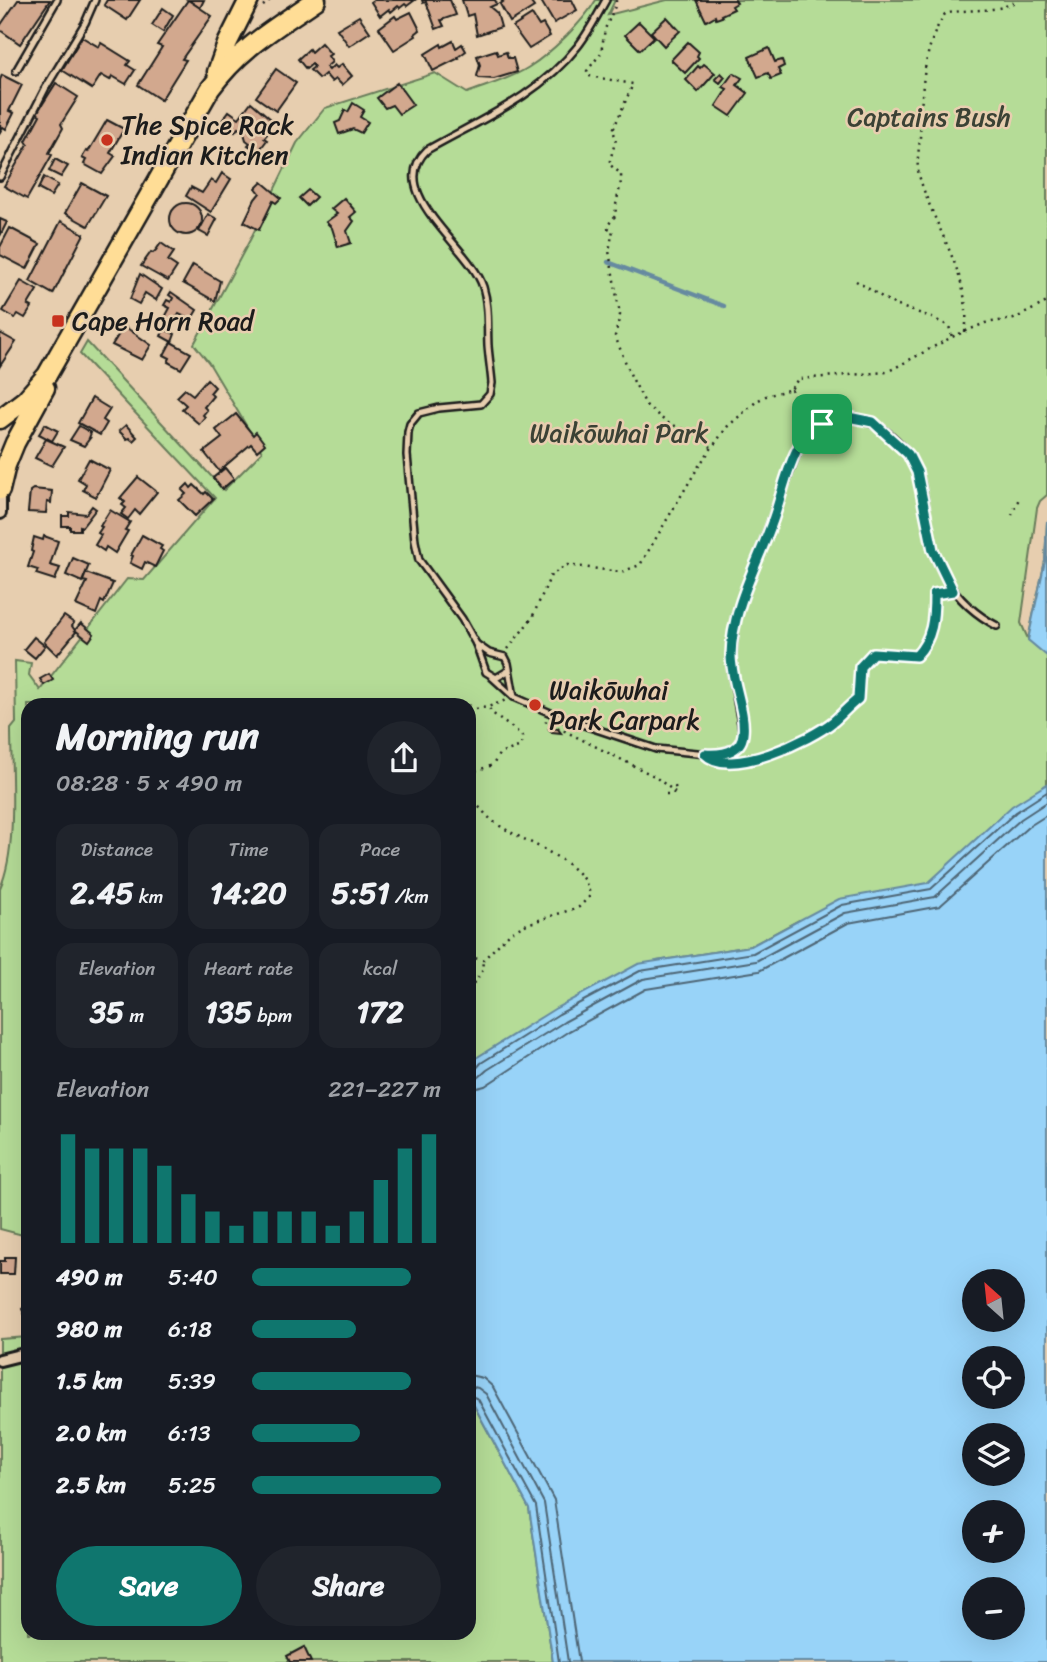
<!DOCTYPE html>
<html lang="en">
<head>
<meta charset="utf-8">
<style>
	body { margin:0; font-family:Sriracha,sans-serif; background:#20242c; color:#f1f3f6; height:100vh; display:flex; flex-direction:column; font-size:26px; white-space:nowrap }
	* { box-sizing:border-box; margin:0 }
	p { font-size:23px; color:#9ea1a6 }
	.icon { flex:none; width:38px; height:38px; fill:none; stroke:currentColor; stroke-width:2; stroke-linecap:round; stroke-linejoin:round }
	.map { position:relative; flex:1; overflow:hidden }
	.details { position:absolute; left:21px; top:698px; width:455px; height:942px; display:flex; flex-direction:column; background:#171b24; border-radius:21px; box-shadow:0 7px 28px #0002 }
	.details>* { flex:none }
	.needle { width:46px; rotate:333deg }
	.fabs { position:absolute; left:962px; top:1269px; display:grid; gap:14px }
	.fabs a { display:grid; place-items:center; width:63px; height:63px; border-radius:50%; background:#171b24; box-shadow:0 7px 28px #0002; font-size:35px }
	.pin { position:absolute; display:grid; place-items:center; width:60px; height:60px; color:#fff; margin:-30px; border-radius:14px; box-shadow:0 4px 10px #0006 }
	.round { display:grid; place-items:center; flex:none; width:74px; height:74px; border-radius:37px; background:#20242c }
	.headline { display:flex; align-items:center; justify-content:space-between; height:119px; padding:0 35px }
	h1 { font-size:38px; font-weight:700; line-height:52px }
	.stats { display:grid; grid-template-columns:repeat(3,1fr); gap:10px; height:119px; padding:7px 35px }
	.stats div { display:grid; align-content:center; border-radius:18px; background:#20242c; text-align:center }
	.stats b { font-size:30px; font-weight:700 }
	.stats small { font-size:19px; font-weight:400 }
	.stats p { font-size:19px }
	.chart { height:196px; padding:14px 35px }
	.chart p { display:flex; justify-content:space-between }
	.chart svg { width:100%; height:126px; margin-top:7px; stroke:#0f766e; stroke-width:6 }
	.action { display:flex; gap:14px; margin-top:auto; padding:14px 35px }
	.action a { flex:1; height:80px; border-radius:42px; background:#0f766e; color:#fff; font-size:28px; font-weight:700; line-height:80px; text-align:center }
	.action a+a { background:#20242c; color:#f1f3f6 }
	ul { padding:0 35px; list-style:none; font-size:23px }
	li { display:grid; grid-template-columns:112px 84px 1fr; align-items:center; height:52px }
	li i { height:18px; border-radius:9px; background:#0f766e }
	.map>svg:first-child { display:block }
</style>
</head>
<body>
<div class="map">
<svg width="1047" height="1662" viewBox="0 0 1047 1662">
	<rect width="100%" height="100%" fill="#e7ceaf"/>
	<filter id="ink" filterUnits="userSpaceOnUse"><feTurbulence type="fractalNoise" baseFrequency=".0143" numOctaves="2"/><feDisplacementMap in="SourceGraphic" scale="14" xChannelSelector="R" yChannelSelector="G"/><feConvolveMatrix kernelMatrix="1 2 1 2 8 2 1 2 1" color-interpolation-filters="sRGB"/></filter>
	<g filter="url(#ink)">
		<!-- green -->
		<g fill="#b5dc97" stroke="#687c5a" stroke-width="2">
			<path d="M596 0H615L608 15 667 0H1047V495L1040 501 1037 508 1021 623 1028 639 1045 561 1047 521V816L892 922 799 920 751 946 657 961 469 1068V705H28V1247L23 1235 0 1229V888C18 848 11 774 11 729L16 723 15 661 31 663 29 675 40 690 127 579 144 580 215 498 80 354 87 342 224 490 262 452 209 363 194 344 251 238 297 143 325 108 435 73 467 93C488 85 511 79 529 67 551 53 583 22 596 0Z"/>
			<polygon points="28,1337 28,1633 469,1633 469,1396 529,1508 553,1662 0,1662 0,1339"/>
		</g>
		<!-- water -->
		<g fill="#98d3f8" stroke="#668aa0" stroke-width="2" fill-rule="evenodd">
			<polygon points="1047,521 1047,656 1028,640 1045,561"/>
			<path d="M1047 784V1662H553L529 1508 469 1396V1067L476 1058 556 1008 638 964 751 946 839 899 928 883 1012 806ZM975 1281H1013V1320H975ZM975 1358H1013V1396H975ZM975 1435H1013V1474H975ZM975 1512H1013V1550H975ZM975 1589H1013V1628H975Z"/>
		</g>
		<g fill="none" stroke-linecap="round" stroke-linejoin="round">
			<!-- shore -->
			<g stroke="#4e6574" stroke-width="2">
				<polyline points="469,1071 475,1070 481,1063 559,1014 640,971 753,953 842,905 931,889 1016,812 1047,792"/>
				<polyline points="469,1079 478,1078 487,1070 564,1022 643,979 756,961 845,913 935,897 1021,819 1047,802"/>
				<polyline points="469,1090 485,1086 569,1031 646,989 759,971 848,923 940,906 1028,827 1047,815"/>
				<polyline points="469,1375 483,1378 493,1387 554,1500 579,1662"/>
				<polyline points="469,1386 478,1388 486,1394 544,1503 568,1662"/>
				<polyline points="469,1395 478,1399 536,1506 559,1662"/>
			</g>
			<!-- stream -->
			<polyline stroke="#668aa0" stroke-width="4.5" points="608,262 724,306"/>
		</g>
		<!-- building -->
		<g fill="#d2a88e" stroke="#1c1c1c" stroke-width="2">
			<polygon points="18,0 50,0 20,44 0,30 0,26"/>
			<polygon points="107,0 140,0 127,20 104,5"/>
			<polygon points="188,0 204,0 200,8"/>
			<polygon points="188,0 212,16 182,59 186,60 161,100 138,85 162,47 157,45"/>
			<polygon points="374,0 415,0 407,6 405,4 400,8 398,6 391,12 389,9 380,16 371,2"/>
			<polygon points="422,0 450,0 456,15 441,20 444,26 436,29 426,2 423,3"/>
			<polygon points="462,0 495,0 497,4 490,7 497,13 501,27 477,35 473,14 467,16"/>
			<polygon points="501,0 529,0 534,7 510,22 500,4 503,2"/>
			<polygon points="543,0 572,0 577,10 554,23 541,1"/>
			<polygon points="696,0 735,0 737,3 732,6 734,9 721,15 722,17 716,19 715,16 706,21"/>
			<polygon points="163,8 173,15 163,32 152,25"/>
			<polygon points="411,12 420,30 415,34 416,36 394,50 379,28 395,16 397,19"/>
			<polygon points="532,15 539,26 543,24 550,36 529,49 513,27"/>
			<polygon points="359,16 370,32 349,46 337,29"/>
			<polygon points="667,17 680,31 664,46 651,32"/>
			<polygon points="639,22 654,37 640,50 625,35"/>
			<polygon points="82,37 99,47 101,43 130,61 127,65 135,70 126,84 112,76 110,80 101,75 92,89 62,70"/>
			<polygon points="453,41 456,48 462,44 466,51 458,57 459,58 433,71 425,54 441,44 442,47"/>
			<polygon points="688,42 699,52 697,56 699,58 685,73 671,60"/>
			<polygon points="321,43 331,54 328,56 332,62 326,67 329,70 334,65 337,68 342,64 352,76 342,85 336,79 332,82 325,74 319,79 310,70 314,67 312,64 306,69 298,59 309,49 311,52"/>
			<polygon points="769,48 775,62 782,60 784,66 778,69 781,75 771,79 768,73 758,77 749,57"/>
			<polygon points="496,50 498,55 506,52 508,58 513,58 517,72 494,79 479,78 477,76 480,65 477,56"/>
			<polygon points="704,64 715,73 698,92 686,80 698,66 700,68"/>
			<polygon points="276,69 296,83 276,111 256,97"/>
			<polygon points="721,73 725,77 720,83 715,79"/>
			<polygon points="733,73 742,78 737,85 748,93 731,116 716,106 727,89 723,87"/>
			<polygon points="2,75 22,85 9,111 14,113 6,129 3,127 0,132 0,80"/>
			<polygon points="56,83 78,97 61,124 63,128 49,153 52,155 27,199 4,186 28,144 26,141 40,115 37,113"/>
			<polygon points="397,83 413,105 399,114 392,105 385,108 377,98"/>
			<polygon points="251,102 272,120 265,130 268,133 264,138 267,140 258,152 248,145 250,143 246,140 244,133 238,128 235,132 221,122 229,111 239,118"/>
			<polygon points="353,103 364,110 360,117 368,122 361,133 353,129 339,134 335,123 340,121 345,110 348,112"/>
			<polygon points="107,120 124,129 110,153 115,156 102,174 84,164 86,160 82,158 86,151 88,152"/>
			<polygon points="55,159 68,166 61,177 49,171"/>
			<polygon points="222,173 231,179 211,212 186,196 191,187 202,193 211,180 216,183"/>
			<polygon points="44,177 58,185 51,196 38,189"/>
			<polygon points="262,182 281,198 276,203 273,201 259,230 244,222 255,199 260,193 256,188"/>
			<polygon points="82,183 106,196 88,226 65,213"/>
			<polygon points="308,190 316,197 307,206 299,198"/>
			<polygon points="344,198 356,212 350,217 354,221 347,231 351,243 338,247 332,228 326,222 337,214 331,209"/>
			<circle cx="186" cy="219" r="16"/>
			<polygon points="208,214 217,219 208,236 199,231"/>
			<polygon points="0,219 7,222 0,236"/>
			<polygon points="61,221 84,234 53,294 30,281"/>
			<polygon points="10,228 40,244 27,269 0,255 0,247"/>
			<polygon points="161,243 174,252 168,261 177,267 168,281 141,266 151,252 153,253 156,250"/>
			<polygon points="193,265 220,281 215,301 183,283"/>
			<polygon points="140,274 162,289 156,300 145,293 139,304 130,299"/>
			<polygon points="21,281 37,290 28,305 32,307 25,318 18,314 15,318 3,311"/>
			<polygon points="171,292 197,310 191,320 179,314 173,324 164,319 170,308 164,305 167,300 171,302 173,298 169,295"/>
			<polygon points="124,326 151,345 142,360 112,345"/>
			<polygon points="164,329 175,334 172,342 161,336"/>
			<polygon points="0,333 16,342 0,366"/>
			<polygon points="171,342 191,353 181,369 168,362 170,358 164,355"/>
			<polygon points="207,379 215,387 210,393 213,396 204,407 207,410 203,415 205,417 199,424 182,409 186,405 177,397 185,389 193,395"/>
			<polygon points="92,398 110,409 103,420 107,423 100,435 78,423"/>
			<polygon points="236,414 253,435 256,432 265,444 257,451 251,444 219,471 204,452 222,438 216,430"/>
			<polygon points="45,424 58,431 52,441 39,434"/>
			<polygon points="126,425 137,437 133,441 129,438 127,439 119,431"/>
			<polygon points="79,426 91,433 89,438 90,438 84,446 70,440"/>
			<polygon points="46,439 64,447 52,466 35,458"/>
			<polygon points="89,459 110,470 96,497 83,490 86,484 78,479"/>
			<polygon points="225,468 234,479 222,489 213,478"/>
			<polygon points="138,477 157,492 139,514 135,510 128,519 121,514 126,508 122,505 125,502 120,498"/>
			<polygon points="188,484 191,488 194,485 204,494 206,492 213,499 195,516 179,500 186,494 182,490"/>
			<polygon points="33,489 52,491 51,503 47,502 46,513 28,512 30,491"/>
			<polygon points="92,506 96,509 82,527 80,526 80,530 70,530 70,526 62,526 62,516 69,516 69,512 86,514"/>
			<polygon points="110,510 130,522 125,530 128,531 115,553 106,547 104,551 95,545 101,535 98,533 102,527 100,526"/>
			<polygon points="142,535 162,546 160,549 163,551 155,567 145,562 142,569 130,563 133,556 131,555"/>
			<polygon points="44,536 58,541 50,565 60,568 55,580 36,574 38,570 28,567 33,552 31,551 34,537 43,540"/>
			<polygon points="73,558 89,565 82,582 66,575"/>
			<polygon points="86,573 113,583 104,603 101,601 96,614 76,605 87,582 83,581"/>
			<polygon points="64,616 74,623 72,626 76,632 57,655 44,642"/>
			<polygon points="81,623 94,634 89,641 75,630"/>
			<polygon points="34,637 45,646 35,658 24,649"/>
			<polygon points="49,674 53,680 44,685 40,679"/>
			<polygon points="552,728 558,729 561,733 552,732 549,729"/>
			<polygon points="5,1257 15,1257 14,1274 0,1274 0,1261 5,1261"/>
			<polygon points="28,1304 28,1321 22,1309"/>
			<polygon points="304,1647 311,1662 290,1662 287,1656"/>
		</g>
		<g fill="none" stroke-linecap="round" stroke-linejoin="round">
			<defs>
				<g id="lane">
					<polyline points="16,71 57,0"/>
					<polyline points="0,177 45,89 85,23 95,0"/>
					<polyline points="476,644 489,653 505,657 508,663 514,697"/>
					<path d="M508 671 496 678 486 672 476 644 462 619 419 560 415 541 407 455 408 432 410 424 419 413 439 408 481 404 490 394 492 383C491 371 489 358 488 346 487 326 489 306 483 287 470 246 383 192 427 150 480 120 539 96 578 46 589 32 597 16 606 0"/>
					<path d="M492 677 514 697 560 717 656 749 718 755 737 747 743 735 731 667 735 619 800 444C807 438 815 427 824 423 863 407 903 435 917 472 927 497 925 525 933 550 936 560 942 570 947 579 957 599 978 616 997 626"/>
				</g>
				<g id="street">
					<polyline points="0,485 0,513"/>
					<polyline points="0,1360 28,1353"/>
				</g>
				<g id="primary">
					<polyline points="217,72 227,44 249,0"/>
					<path d="M0 419 25 400 47 375 210 89C241 47 274 29 316 0"/>
					<polyline points="0,490 6,465 15,443 45,388"/>
				</g>
			</defs>
			<!-- lane casing -->
			<use href="#lane" stroke="#1c1c1c" stroke-width="10"/>
			<!-- street casing -->
			<use href="#street" stroke="#1c1c1c" stroke-width="16"/>
			<!-- primary casing -->
			<use href="#primary" stroke="#1c1c1c" stroke-width="23"/>
			<!-- path -->
			<g stroke="#1c1c1c" stroke-width="2.5" stroke-dasharray="2 5" stroke-linecap="butt">
				<path d="M616 0V4L605 29 601 53 587 71 589 76 633 84 613 130 616 139 609 164 621 174C622 190 614 200 616 215L608 225V228L613 230 609 251 620 315 615 336 631 376 646 405 666 422 699 436 711 447"/>
				<polyline points="263,6 270,0"/>
				<polyline points="856,281 895,305 928,316 949,326 952,337"/>
				<path d="M965 332C974 280 932 224 919 175 916 164 919 150 920 138 922 97 921 49 945 14 969 7 995 15 1018 0"/>
				<polyline points="791,389 794,399 816,417"/>
				<polyline points="1012,515 1020,496"/>
				<polyline points="508,649 532,618 551,575 567,565 621,572 640,565 700,464 727,427 757,401 766,396 791,389 798,379 887,372 952,337 985,323 1014,319 1047,302"/>
				<polyline points="469,710 488,707 506,700"/>
				<polyline points="545,721 654,776 675,792"/>
				<path d="M723 763C749 766 813 738 834 721 842 714 849 706 858 699L860 667 873 653 916 656C933 638 934 618 934 594L945 592"/>
				<path d="M469 773 493 765 499 754 521 746 522 736C511 724 499 723 488 707"/>
				<polyline points="666,794 673,794 676,790 674,783"/>
				<path d="M469 797C479 805 485 816 497 824 523 842 587 862 590 896L579 907 527 924 511 932 483 960 469 957"/>
				<polyline points="469,989 482,972 483,960"/>
			</g>
			<!-- lane -->
			<use href="#lane" stroke="#e7ceaf" stroke-width="5"/>
			<!-- street -->
			<use href="#street" stroke="#e7ceaf" stroke-width="10"/>
			<!-- primary -->
			<use href="#primary" stroke="#ffdd96" stroke-width="18"/>
		</g>
	</g>
	<g fill="none" stroke-linecap="round" stroke-linejoin="round" filter="url(#ink)">
		<defs>
			<path id="route" d="M848 417 873 422 908 454 917 472 933 550 953 591 934 594C934 618 933 638 916 656L873 653 860 667 858 699C849 706 842 714 834 721 811 740 729 779 705 754 720 755 741 753 743 734 746 712 731 680 731 655 732 606 759 562 774 517 782 494 787 467 799 446 811 427 828 422 848 417Z"/>
		</defs>
		<!-- route casing -->
		<use href="#route" stroke="#fff" stroke-width="14"/>
		<!-- route -->
		<use href="#route" stroke="#0f766e" stroke-width="9"/>
	</g>
	<!-- markers -->
	<g fill="#c8321e" stroke="#e7ceaf" stroke-width="2.5">
		<circle cx="107" cy="140" r="7"/>
		<rect x="51" y="314" width="14" height="14" rx="3.5"/>
		<circle cx="535" cy="705" r="7"/>
	</g>
	<g text-anchor="middle" stroke-width="5" stroke-linejoin="round" paint-order="stroke">
		<!-- park labels -->
		<g font-size="26" fill="#3b4235" stroke="#e7ceaf">
			<text x="929" y="126">Captains Bush</text>
			<text x="619" y="442">Waikōwhai Park</text>
		</g>
		<!-- poi labels -->
		<g font-size="26" fill="#1c1c1c" stroke="#e7ceaf" text-anchor="start">
			<text x="121" y="134">The Spice Rack<tspan x="121" dy="30">Indian Kitchen</tspan></text>
			<text x="72" y="330">Cape Horn Road</text>
			<text x="549" y="699">Waikōwhai<tspan x="549" dy="30">Park Carpark</tspan></text>
		</g>
	</g>
</svg>
<div class="fabs">
<a><svg class="needle" viewBox="-14 -14 28 28"><path d="M0-13l5 13h-10z" fill="#e53935"/><path d="M0 13l5-13h-10z" fill="#9ea1a6"/></svg></a>
<a><svg class="icon" aria-label="locate" viewBox="0 0 24 24"><circle cx="12" cy="12" r="6"/><path d="M12 2v4M12 18v4M2 12h4M18 12h4"/></svg></a>
<a><svg class="icon" aria-label="layers" viewBox="0 0 24 24"><path d="M12 4l9 5-9 5-9-5zM3 14l9 5 9-5"/></svg></a>
<a>+</a>
<a>−</a>
</div>
<div class="pin" style="left:822px;top:424px;background:#1e9e55"><svg class="icon" aria-label="arrive" viewBox="0 0 24 24"><path d="M6 21V4h12l-3 4 3 4H6"/></svg></div>
<section class="details">
<div class="headline"><div><h1>Morning run</h1><p>08:28 · 5 × 490 m</p></div><a class="round"><svg class="icon" aria-label="share" viewBox="0 0 24 24"><path d="M12 15V3M7 8l5-5 5 5M5 13v7h14v-7"/></svg></a></div>
<div class="stats">
<div><p>Distance</p><b>2.45<small> km</small></b></div>
<div><p>Time</p><b>14:20</b></div>
<div><p>Pace</p><b>5:51<small> /km</small></b></div>
</div>
<div class="stats">
<div><p>Elevation</p><b>35<small> m</small></b></div>
<div><p>Heart rate</p><b>135<small> bpm</small></b></div>
<div><p>kcal</p><b>172</b></div>
</div>
<div class="chart"><p><span>Elevation</span>221–227 m</p>
<svg viewBox="0 0 160 44" preserveAspectRatio="none"><path d="M5 44V6M15 44V11M25 44V11M35 44V11M45 44V17M55 44V27M65 44V33M75 44V38M85 44V33M95 44V33M105 44V33M115 44V38M125 44V33M135 44V22M145 44V11M155 44V6"/></svg>
</div>
<ul>
<li><b>490 m</b>5:40<i style="width:84%"></i></li>
<li><b>980 m</b>6:18<i style="width:55%"></i></li>
<li><b>1.5 km</b>5:39<i style="width:84%"></i></li>
<li><b>2.0 km</b>6:13<i style="width:57%"></i></li>
<li><b>2.5 km</b>5:25<i style="width:100%"></i></li>
</ul>
<div class="action"><a>Save</a><a>Share</a></div>
</section>
</div>
</body>
</html>
